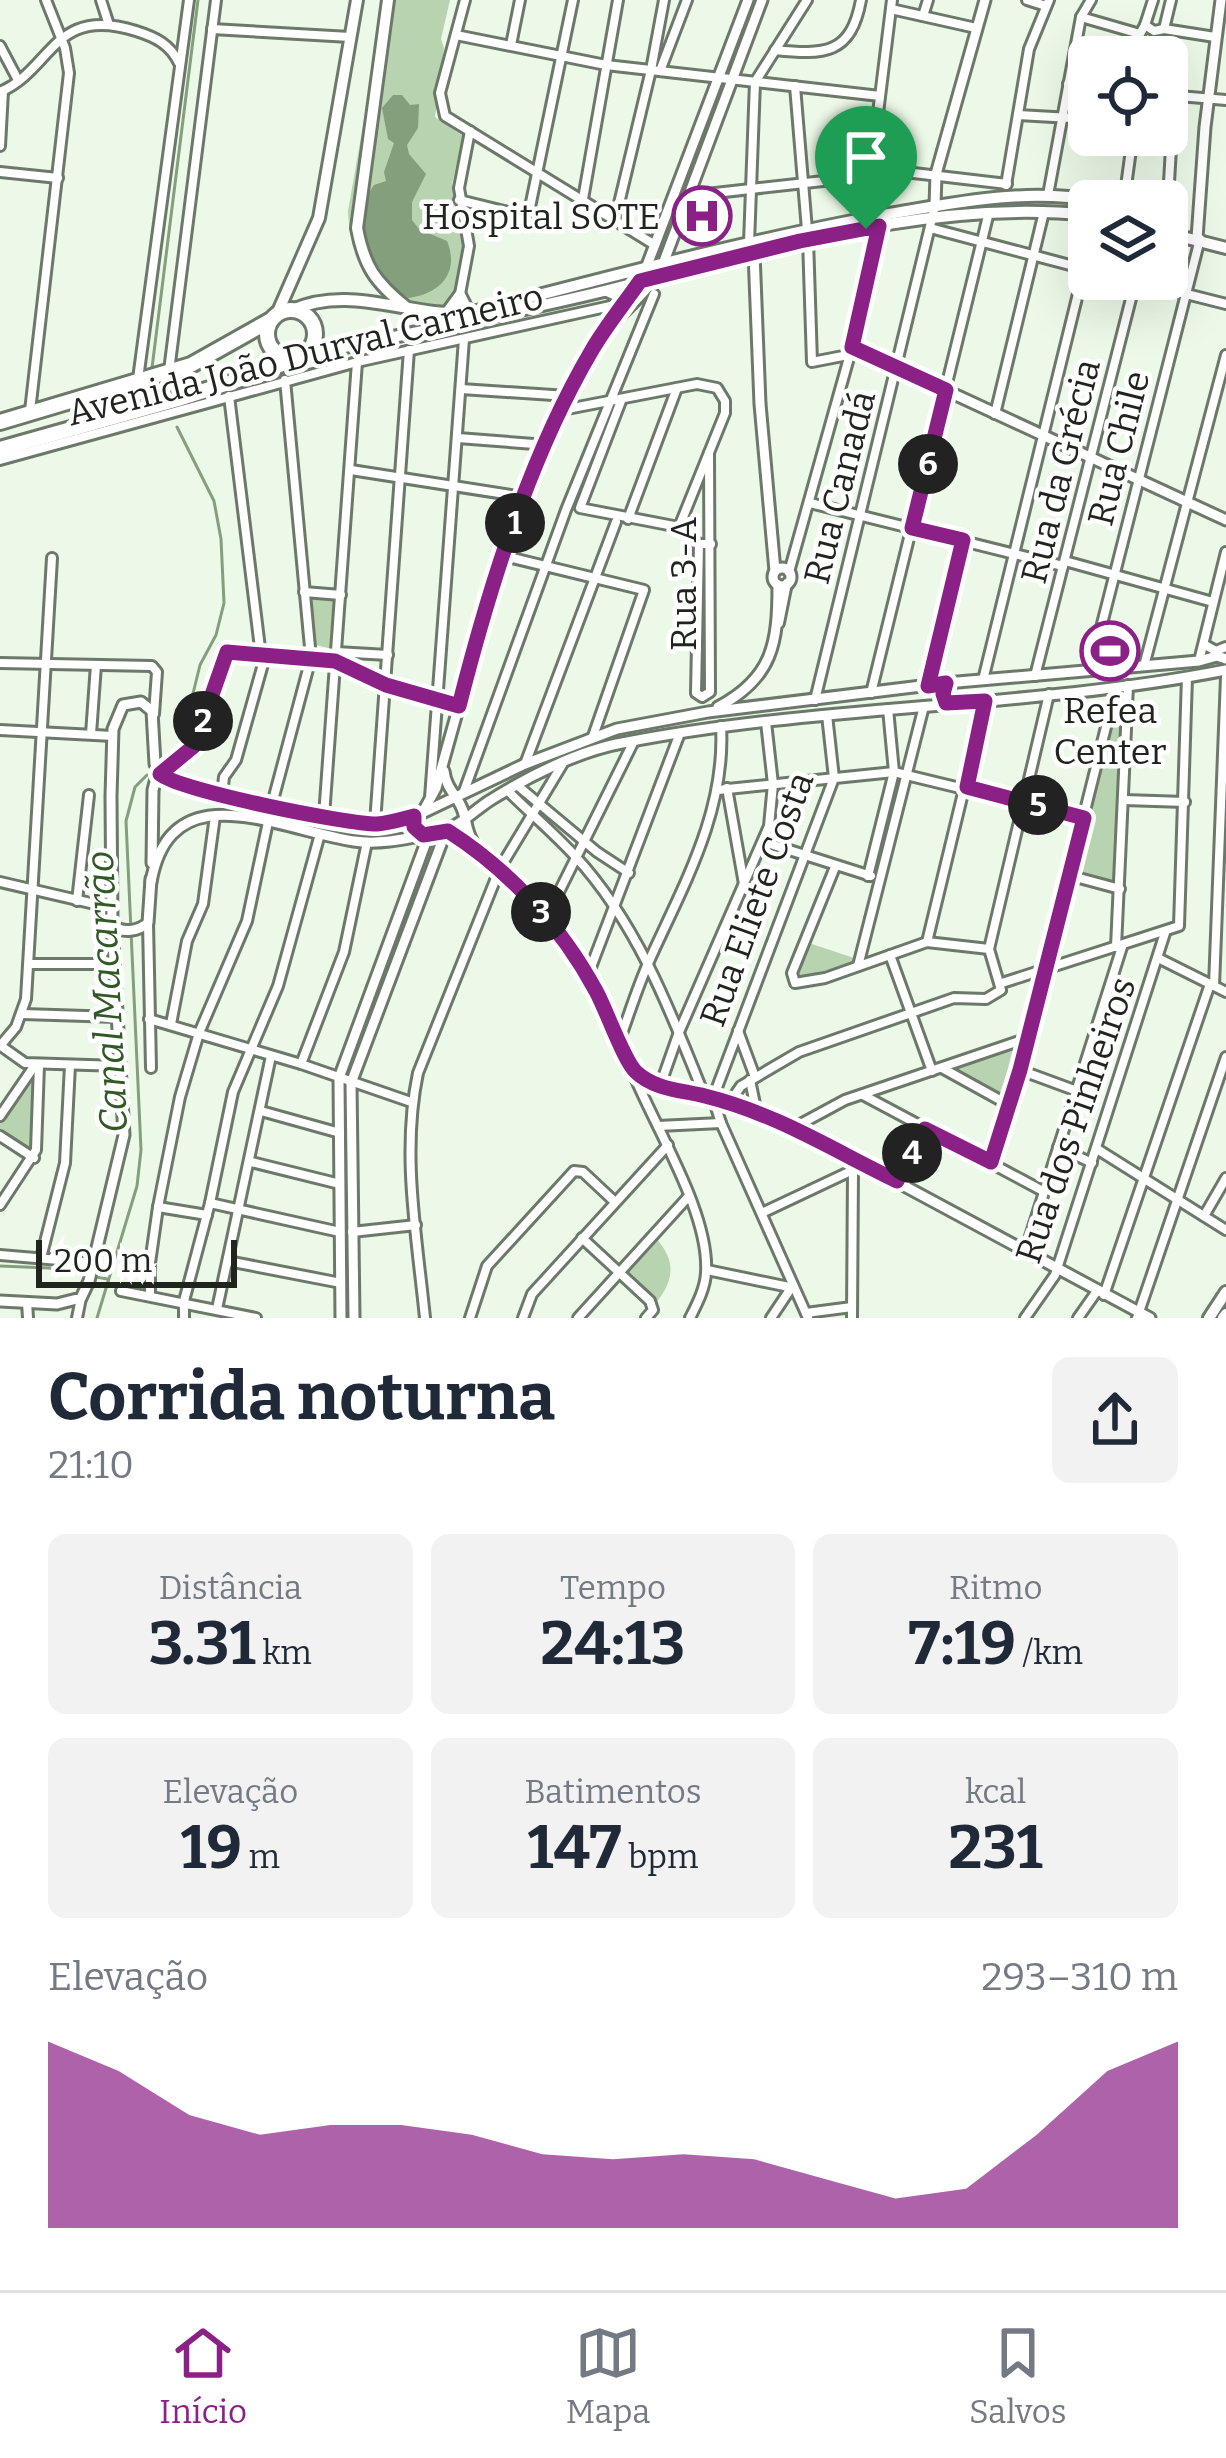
<!DOCTYPE html>
<html lang="pt">
<head>
<meta charset="utf-8">
<style>
	body { margin:0; font-family:Bitter,serif; background:#f2f2f3; color:#1f2937; height:100vh; display:flex; flex-direction:column; font-size:45px; white-space:nowrap }
	* { box-sizing:border-box; margin:0 }
	p { font-size:39px; color:#747a83 }
	.icon { flex:none; width:66px; height:66px; fill:none; stroke:currentColor; stroke-width:2; stroke-linecap:round; stroke-linejoin:round }
	.map { position:relative; height:1318px; overflow:hidden }
	.side { display:flex; flex-direction:column; background:#fff; flex:1 }
	.side>* { flex:none }
	.fabs { position:absolute; left:1068px; top:36px; display:grid; gap:24px }
	.fabs a { display:grid; place-items:center; width:120px; height:120px; border-radius:18px; background:#fff; box-shadow:0 12px 48px #0002; font-size:60px }
	.scale { position:absolute; left:36px; bottom:30px; width:201px; box-sizing:border-box; padding-left:12px; border:6px solid #1f241d; border-top:0; font-size:33px; line-height:42px; white-space:nowrap; color:#1f241d; -webkit-text-stroke:9px #fff; paint-order:stroke }
	.pin { position:absolute; display:grid; place-items:center; width:102px; height:102px; color:#fff; margin:-123px -51px; border-radius:50% 50% 50% 0; rotate:-45deg; box-shadow:0 0 12px #0007 }
	.pin .icon { rotate:45deg }
	.km { position:absolute; width:60px; height:60px; margin:-30px; border-radius:50%; background:#222; color:#fff; font-size:33px; line-height:60px; text-align:center }
	.round { display:grid; place-items:center; flex:none; width:126px; height:126px; border-radius:18px; background:#f2f2f3 }
	.overview { display:flex; align-items:center; justify-content:space-between; height:204px; padding:0 48px }
	h1 { font-size:66px; font-weight:700; line-height:90px }
	.stats { display:grid; grid-template-columns:repeat(3,1fr); gap:18px; height:204px; padding:12px 48px }
	.stats div { display:grid; align-content:center; border-radius:18px; background:#f2f2f3; text-align:center }
	.stats b { font-size:60px; font-weight:700 }
	.stats small { font-size:33px; font-weight:400 }
	.stats p { font-size:33px }
	.chart { height:336px; padding:24px 48px }
	.chart p { display:flex; justify-content:space-between }
	.chart svg { width:100%; height:216px; margin-top:12px; fill:#8b2186; opacity:.7 }
	.dock { display:flex; justify-content:space-around; align-items:center; height:168px; border-top:3px solid #e0e1e3; background:#fff; font-size:33px; color:#747a83 }
	.dock a { display:grid; justify-items:center; gap:6px }
	.dock .current { color:#8b2186 }
	.map>svg:first-child { display:block }
</style>
</head>
<body>
<div class="map">
<svg width="1226" height="1318" viewBox="0 0 1226 1318">
	<rect width="100%" height="100%" fill="#ecf9e8"/>
	<!-- green -->
	<g fill="#b8d3b0">
		<path d="M385 0H450L441 39 444 48 435 117 463 136 452 184 455 219 467 247 464 270 448 309C389 310 350 270 348 211Z"/>
		<polygon points="312,599 336,600 332,649 316,645"/>
		<polygon points="1121,699 1124,703 1117,884 1073,871 1117,702"/>
		<polygon points="809,943 854,958 853,963 798,978"/>
		<polygon points="1021,1044 1008,1099 955,1072 956,1067"/>
		<polygon points="37,1067 33,1155 0,1133 0,1120"/>
		<path d="M656 1238C676 1261 675 1280 655 1304L625 1273Z"/>
	</g>
	<!-- water -->
	<path fill="#839f7b" d="M393 95H402L410 105 419 104 418 128 407 145 409 154 426 174 412 202V220L419 229 447 241C460 273 440 294 408 298 374 274 347 223 374 185L386 181 384 172 394 143 388 139 382 108Z"/>
	<g fill="none" stroke-linecap="round" stroke-linejoin="round">
		<!-- stream -->
		<g stroke="#839f7b" stroke-width="3">
			<polyline points="152,368 198,0"/>
			<polyline points="163,758 187,743 188,714 200,665 216,635 224,603 221,539 214,501 177,427"/>
			<polyline points="0,1266 49,1268 107,1279"/>
			<polyline points="97,1318 137,1186 141,1150 126,821 135,787 147,775"/>
		</g>
		<defs>
			<g id="minor">
				<polyline points="101,0 109,25"/>
				<polyline points="465,0 440,93 445,116 655,245"/>
				<polyline points="1027,0 1046,6"/>
				<polyline points="891,9 976,28"/>
				<polyline points="923,16 928,0"/>
				<polyline points="1081,17 1140,34 1145,25 1154,31 1164,29 1215,37"/>
				<polyline points="1145,25 1153,0"/>
				<polyline points="212,29 350,37"/>
				<polyline points="1164,29 1171,0"/>
				<polyline points="456,35 606,65 880,96"/>
				<polyline points="511,45 520,0"/>
				<polyline points="0,46 18,80"/>
				<path d="M775 50C824 55 851 55 861 0"/>
				<polyline points="660,71 687,0"/>
				<polyline points="1068,84 1089,87"/>
				<polyline points="795,86 807,230"/>
				<path d="M0 92C53 69 53 5 136 31 155 37 170 44 179 63"/>
				<polyline points="1167,95 1226,100"/>
				<polyline points="1018,115 1089,119"/>
				<polyline points="0,146 3,91"/>
				<polyline points="0,172 58,178"/>
				<polyline points="1006,185 1029,49 1049,0"/>
				<polyline points="1048,195 1081,17 1091,0"/>
				<polyline points="688,196 905,172 1007,184"/>
				<polyline points="583,199 618,0"/>
				<polyline points="459,200 520,215 529,212 573,0"/>
				<polyline points="1124,201 1133,135"/>
				<polyline points="1167,217 1174,96"/>
				<polyline points="865,218 892,0"/>
				<polyline points="615,220 651,70 664,0"/>
				<polyline points="930,228 1085,269"/>
				<polyline points="808,239 812,362 848,355"/>
				<polyline points="749,243 755,82 807,0"/>
				<polyline points="1127,279 1226,304"/>
				<polyline points="460,294 469,246 459,188 470,131"/>
				<polyline points="169,371 216,0"/>
				<polyline points="138,379 189,0"/>
				<polyline points="461,389 568,396"/>
				<polyline points="229,396 261,656"/>
				<polyline points="621,401 580,508 679,527 699,544 711,544"/>
				<polyline points="562,410 697,384 717,388 725,401 725,413 679,527"/>
				<polyline points="30,411 69,73 65,48 46,0"/>
				<polyline points="995,414 1044,212"/>
				<polyline points="458,438 547,445"/>
				<polyline points="0,460 357,362 624,303"/>
				<polyline points="351,470 524,497"/>
				<polyline points="810,503 1063,566"/>
				<polyline points="628,519 677,388"/>
				<polyline points="699,544 696,693 702,697 710,692 709,453"/>
				<polyline points="504,556 644,590 593,736"/>
				<polyline points="1065,561 1213,602"/>
				<polyline points="789,572 852,347"/>
				<polyline points="304,592 341,595"/>
				<polyline points="779,623 787,583"/>
				<polyline points="1205,645 1216,651 1226,647"/>
				<polyline points="336,652 388,655"/>
				<polyline points="1199,661 1226,552"/>
				<polyline points="0,663 152,666 157,672 154,714"/>
				<polyline points="1144,666 1226,355"/>
				<polyline points="1090,671 1200,239"/>
				<polyline points="1035,676 1136,279"/>
				<polyline points="983,680 1089,249"/>
				<polyline points="928,686 963,540"/>
				<polyline points="871,693 989,212"/>
				<polyline points="815,700 935,206"/>
				<polyline points="0,730 113,736"/>
				<polyline points="91,734 96,665"/>
				<polyline points="525,764 616,522"/>
				<polyline points="162,773 194,745 227,652 335,661 386,685 459,706"/>
				<polyline points="518,786 597,852 629,873"/>
				<polyline points="727,788 744,884"/>
				<polyline points="718,790 894,772 1084,818"/>
				<polyline points="464,791 566,510 654,294"/>
				<path d="M508 791C530 813 554 833 575 856 637 923 671 1012 704 1095"/>
				<polyline points="222,795 224,777 236,760 265,657"/>
				<polyline points="430,798 464,339"/>
				<polyline points="1124,800 1185,802"/>
				<polyline points="272,804 311,658 285,380"/>
				<polyline points="324,816 357,362"/>
				<polyline points="375,823 409,350"/>
				<polyline points="764,842 871,876"/>
				<polyline points="835,867 792,973 795,983 825,978 927,942 989,949"/>
				<polyline points="1068,875 1120,889"/>
				<polyline points="868,876 894,772 888,709"/>
				<polyline points="0,882 112,908"/>
				<polyline points="77,901 89,795"/>
				<polyline points="546,918 634,741"/>
				<polyline points="148,923 151,1068"/>
				<polyline points="927,942 985,702"/>
				<polyline points="1116,947 1128,685"/>
				<polyline points="890,955 932,1071"/>
				<polyline points="1158,958 1226,992"/>
				<polyline points="30,964 113,964"/>
				<polyline points="858,966 924,706"/>
				<polyline points="588,975 680,733"/>
				<polyline points="1002,983 1179,926 1187,677"/>
				<polyline points="1214,986 1226,677"/>
				<polyline points="23,1014 117,1017"/>
				<polyline points="149,1019 301,1064 411,1102"/>
				<polyline points="171,1024 187,941 203,904 215,816"/>
				<polyline points="738,1031 755,1077"/>
				<path d="M620 1039C630 1012 638 985 650 959 684 884 726 811 721 726"/>
				<polyline points="0,1046 16,1027 26,999 52,558"/>
				<polyline points="1,1046 25,1063 120,1066"/>
				<polyline points="301,1064 344,952 367,842"/>
				<path d="M631 1068C653 1125 710 1212 706 1273 705 1289 697 1304 690 1318"/>
				<polyline points="942,1068 1009,1105"/>
				<polyline points="1020,1070 1077,1091"/>
				<polyline points="750,1080 756,1109"/>
				<polyline points="660,1086 679,1032 769,826 773,784 766,722"/>
				<polyline points="863,1095 1043,1191"/>
				<polyline points="730,1102 741,1086 799,1052 954,998 986,999 1001,990 989,949 1049,694"/>
				<polyline points="261,1111 340,1133"/>
				<polyline points="0,1116 35,1065"/>
				<polyline points="658,1126 721,1123"/>
				<polyline points="795,1127 845,1100 1028,1038"/>
				<polyline points="0,1136 34,1158"/>
				<polyline points="1058,1147 1092,1163"/>
				<polyline points="1097,1149 1226,1230"/>
				<polyline points="251,1162 340,1184"/>
				<polyline points="991,1162 1020,1070 1116,687"/>
				<polyline points="897,1181 925,1129"/>
				<polyline points="210,1203 340,1232"/>
				<polyline points="0,1205 36,1150 39,1065"/>
				<polyline points="158,1207 207,1215"/>
				<polyline points="762,1213 853,1170"/>
				<polyline points="1204,1216 1226,1178"/>
				<polyline points="352,1232 416,1225"/>
				<polyline points="582,1238 650,1301 653,1310 646,1318"/>
				<polyline points="1025,1252 1122,947"/>
				<polyline points="0,1255 94,1263"/>
				<polyline points="41,1258 65,1163 70,1065"/>
				<polyline points="228,1261 341,1283"/>
				<polyline points="707,1270 789,1287"/>
				<polyline points="121,1291 256,1318"/>
				<polyline points="150,1295 150,1263 158,1207 180,1097 199,1033 247,921 268,822"/>
				<polyline points="1104,1295 1210,984"/>
				<polyline points="27,1302 28,1318"/>
				<polyline points="217,1309 271,1056"/>
				<polyline points="806,1313 852,1307"/>
				<polyline points="77,1318 81,1298"/>
				<polyline points="184,1318 184,1301 210,1203 233,1092 278,986 320,834"/>
				<path d="M425 1318C417 1237 401 1153 418 1073L500 868 562 765"/>
				<polyline points="470,1318 487,1266 574,1171 583,1172 615,1202"/>
				<polyline points="523,1318 532,1294 668,1145"/>
				<polyline points="578,1318 689,1196"/>
				<polyline points="771,1318 793,1285"/>
				<polyline points="808,1318 721,1123 713,1098 834,778 827,715"/>
				<polyline points="852,1318 853,1170"/>
				<polyline points="1025,1318 1055,1275 1165,933"/>
				<polyline points="1078,1318 1097,1291"/>
				<polyline points="1137,1318 1226,1057"/>
			</g>
			<g id="tertiary">
				<polyline points="935,206 936,174 985,0"/>
				<polyline points="879,226 852,347 1226,520"/>
				<polyline points="1197,238 1205,127 1221,0"/>
				<polyline points="754,253 760,404 775,571"/>
				<polyline points="623,305 646,268 748,0"/>
				<circle cx="782" cy="577" r="9"/>
				<path d="M718 707C773 678 778 643 778 585"/>
				<path d="M444 771C446 789 458 796 463 811 467 823 466 831 473 842"/>
				<path d="M424 810 436 788C477 640 516 493 588 356 607 319 645 301 663 264L762 0"/>
				<path d="M448 831C505 868 555 919 590 979 607 1008 619 1056 642 1078L778 1118 1150 1318"/>
				<polyline points="152,863 153,790 158,771"/>
				<path d="M151 882C171 770 280 830 354 841 381 845 409 838 435 833 457 829 471 813 489 801 527 777 578 751 622 743 821 704 1027 709 1226 670"/>
				<path d="M112 925C123 934 138 931 148 923L151 879"/>
				<polyline points="0,1301 57,1304 81,1298 89,1281 124,1135 112,925 111,796 113,729 123,705 141,702 152,711 155,764 168,780 231,797 356,822 382,823 420,814 525,764 617,729 708,712 946,683 1199,661 1217,656 1226,659"/>
				<polyline points="341,1318 339,1078 429,834"/>
				<polyline points="354,1318 351,1083 446,831"/>
			</g>
			<g id="secondary">
				<path d="M388 0 357 228C364 266 375 282 406 307"/>
				<polyline points="1167,233 1226,248"/>
				<polyline points="607,291 627,300"/>
				<path d="M292 310C351 284 408 317 469 313 609 277 747 240 889 214 960 202 1026 188 1098 201"/>
				<polyline points="277,314 319,218 357,0"/>
				<polyline points="446,314 460,295 469,313"/>
				<path d="M301 356C402 335 504 315 604 291 763 252 924 198 1089 215"/>
				<polyline points="1209,1318 1226,1292"/>
				<polyline points="1223,1318 1226,1314"/>
			</g>
			<g id="trunk">
				<circle cx="291" cy="334" r="24"/>
				<polyline points="0,422 191,365 271,320"/>
				<polyline points="0,449 178,399 260,373 301,356"/>
			</g>
		</defs>
		<!-- minor casing -->
		<use href="#minor" stroke="#6c7869" stroke-width="14"/>
		<!-- tertiary casing -->
		<use href="#tertiary" stroke="#6c7869" stroke-width="15"/>
		<!-- secondary casing -->
		<use href="#secondary" stroke="#6c7869" stroke-width="16"/>
		<!-- trunk casing -->
		<use href="#trunk" stroke="#6c7869" stroke-width="20"/>
		<!-- minor -->
		<use href="#minor" stroke="#fff" stroke-width="8"/>
		<!-- tertiary -->
		<use href="#tertiary" stroke="#fff" stroke-width="9"/>
		<!-- secondary -->
		<use href="#secondary" stroke="#fff" stroke-width="10"/>
		<!-- trunk -->
		<use href="#trunk" stroke="#fff" stroke-width="14"/>
	</g>
	<g fill="none" stroke-linecap="round" stroke-linejoin="round">
		<defs>
			<path id="route" d="M879 226 852 347 946 390 912 528 963 540 928 686 946 683 943 694 946 703 985 701 967 787 1084 818 1020 1070 991 1162 925 1129 897 1181C831 1149 777 1114 705 1096 682 1090 655 1090 636 1072 624 1061 606 1009 596 991 561 926 509 870 448 831L423 835 414 827V816C402 819 390 823 377 824 346 824 181 791 160 774L194 746 227 652 335 661 386 685 459 706C489 588 530 455 592 350 606 326 624 304 640 281L800 241Z"/>
		</defs>
		<!-- route casing -->
		<use href="#route" stroke="#fff" stroke-width="24"/>
		<!-- route -->
		<use href="#route" stroke="#8b2186" stroke-width="15"/>
	</g>
	<!-- icons -->
	<defs>
		<symbol id="hospital-ring" viewBox="-11 -11 22 22"><circle r="9.5" fill="#fff" stroke="#8b2186" stroke-width="1.5"/><path d="M-5-5h3v3.5h4V-5h3V5h-3V1.5h-4V5h-3Z" fill="#8b2186"/></symbol>
		<symbol id="stadium-ring" viewBox="-11 -11 22 22"><circle r="9.5" fill="#fff" stroke="#8b2186" stroke-width="1.5"/><path d="M0-5a6.5 5 0 1 0 0 10a6.5 5 0 1 0 0-10ZM-3.5-1.8h7v3.6h-7Z" fill="#8b2186"/></symbol>
	</defs>
	<g fill-rule="evenodd">
		<use href="#hospital-ring" x="669" y="183" width="66" height="66"/>
		<use href="#stadium-ring" x="1077" y="618" width="66" height="66"/>
	</g>
	<g text-anchor="middle" stroke-width="9" stroke-linejoin="round" paint-order="stroke">
		<!-- poi labels -->
		<g font-size="36" fill="#1f241d" stroke="#fff" text-anchor="end">
			<text x="660" y="229">Hospital SOTE</text>
			<text x="1110" y="723" text-anchor="middle">Refea<tspan x="1110" dy="41">Center</tspan></text>
		</g>
		<!-- street labels -->
		<g font-size="36" fill="#1f241d" stroke="#fff">
			<text transform="translate(305 354) rotate(-14)" y="13">Avenida João Durval Carneiro</text>
			<text transform="translate(1118 448) rotate(-76)" y="13">Rua Chile</text>
			<text transform="translate(1060 471) rotate(-76)" y="13">Rua da Grécia</text>
			<text transform="translate(839 487) rotate(-76)" y="13">Rua Canadá</text>
			<text transform="translate(683 584) rotate(-90)" y="13">Rua 3-A</text>
			<text transform="translate(756 899) rotate(-70)" y="13">Rua Eliete Costa</text>
			<text transform="translate(1075 1120) rotate(-71)" y="13">Rua dos Pinheiros</text>
		</g>
		<!-- water labels -->
		<g font-size="39" font-style="italic" fill="#315925" stroke="#fff">
			<text transform="translate(106 992) rotate(-93)" y="14">Canal Macarrão</text>
		</g>
	</g>
</svg>
<div class="fabs">
<a><svg class="icon" aria-label="locate" viewBox="0 0 24 24"><circle cx="12" cy="12" r="6"/><path d="M12 2v4M12 18v4M2 12h4M18 12h4"/></svg></a>
<a><svg class="icon" aria-label="layers" viewBox="0 0 24 24"><path d="M12 4l9 5-9 5-9-5zM3 14l9 5 9-5"/></svg></a>
</div>
<div class="scale">200 m</div>
<div class="pin" style="left:866px;top:229px;background:#1e9e55"><svg class="icon" aria-label="arrive" viewBox="0 0 24 24"><path d="M6 21V4h12l-3 4 3 4H6"/></svg></div>
<b class="km" style="left:515px;top:523px">1</b>
<b class="km" style="left:203px;top:721px">2</b>
<b class="km" style="left:541px;top:912px">3</b>
<b class="km" style="left:912px;top:1153px">4</b>
<b class="km" style="left:1038px;top:805px">5</b>
<b class="km" style="left:928px;top:464px">6</b>
</div>
<section class="side">
<div class="overview"><div><h1>Corrida noturna</h1><p>21:10</p></div><a class="round"><svg class="icon" aria-label="share" viewBox="0 0 24 24"><path d="M12 15V3M7 8l5-5 5 5M5 13v7h14v-7"/></svg></a></div>
<div class="stats">
<div><p>Distância</p><b>3.31<small> km</small></b></div>
<div><p>Tempo</p><b>24:13</b></div>
<div><p>Ritmo</p><b>7:19<small> /km</small></b></div>
</div>
<div class="stats">
<div><p>Elevação</p><b>19<small> m</small></b></div>
<div><p>Batimentos</p><b>147<small> bpm</small></b></div>
<div><p>kcal</p><b>231</b></div>
</div>
<div class="chart"><p><span>Elevação</span>293–310 m</p>
<svg viewBox="0 0 160 44" preserveAspectRatio="none"><path d="M0 44V6L10 12L20 21L30 25L40 23L50 23L60 25L70 29L80 30L90 29L100 30L110 34L120 38L130 36L140 25L150 12L160 6V44z"/></svg>
</div>
</section>
<nav class="dock">
<a class="current"><svg class="icon" aria-label="home" viewBox="0 0 24 24"><path d="M3 11l9-7 9 7M6 9v11h12V9"/></svg>Início</a>
<a><svg class="icon" aria-label="map" viewBox="0 0 24 24"><path d="M3 6l6-2 6 2 6-2v14l-6 2-6-2-6 2zM9 4v14M15 6v14"/></svg>Mapa</a>
<a><svg class="icon" aria-label="saved" viewBox="0 0 24 24"><path d="M7 4h10v16l-5-4-5 4z"/></svg>Salvos</a>
</nav>
</body>
</html>
